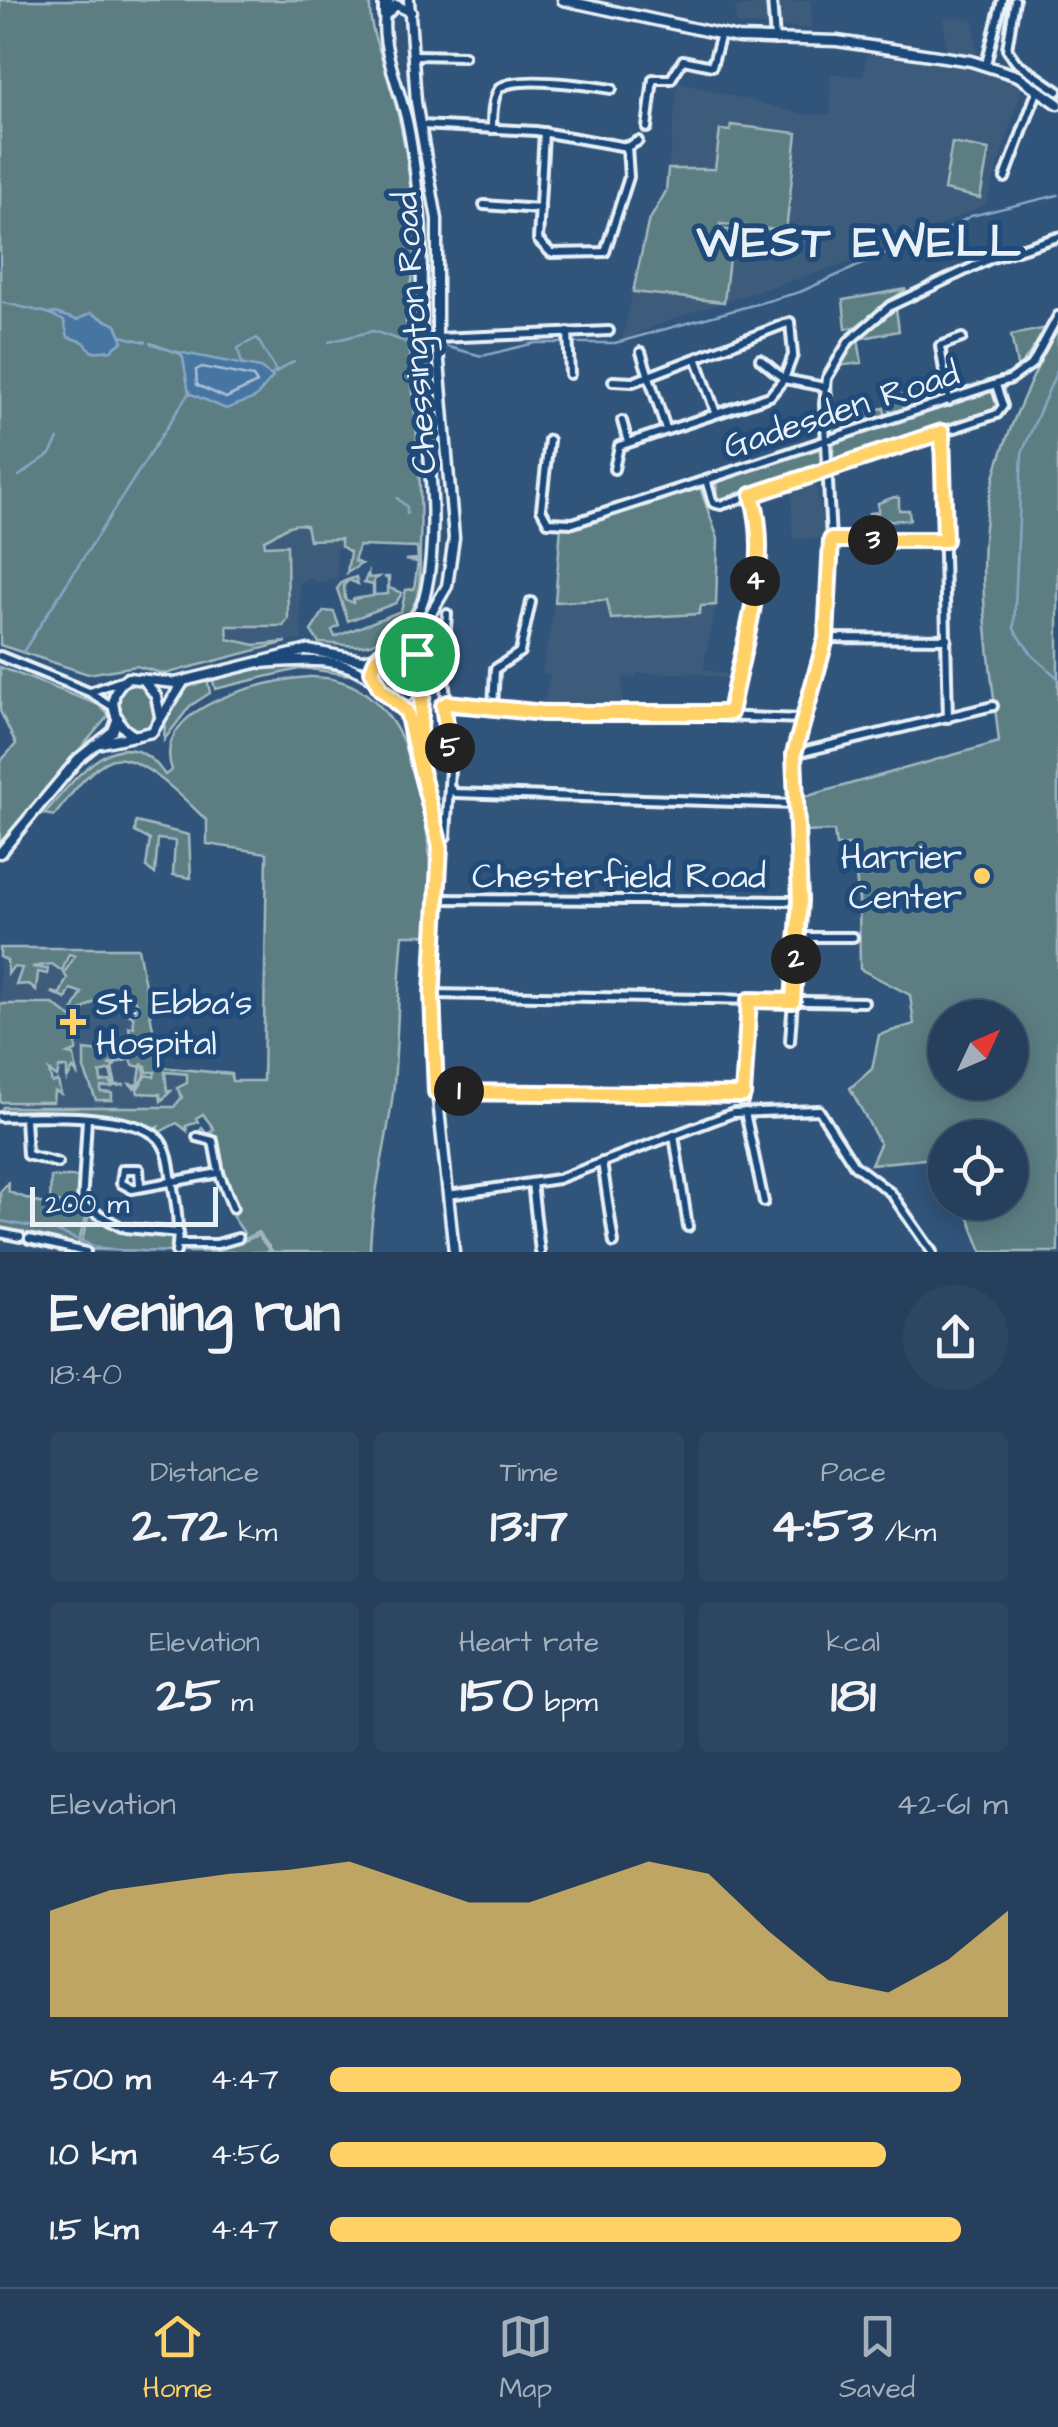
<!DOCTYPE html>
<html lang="en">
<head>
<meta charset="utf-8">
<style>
	body { margin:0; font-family:"Architects Daughter",sans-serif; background:#2d4662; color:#f1f3f6; height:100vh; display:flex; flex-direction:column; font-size:38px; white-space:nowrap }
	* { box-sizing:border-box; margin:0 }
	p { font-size:32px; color:#a3afbb }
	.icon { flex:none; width:55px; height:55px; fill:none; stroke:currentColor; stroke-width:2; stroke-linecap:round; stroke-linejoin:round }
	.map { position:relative; height:1252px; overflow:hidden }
	.panel { display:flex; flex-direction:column; background:#253f5c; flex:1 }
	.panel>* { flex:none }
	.needle { width:65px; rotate:46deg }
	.tools { position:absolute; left:928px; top:1000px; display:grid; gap:20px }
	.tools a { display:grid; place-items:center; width:100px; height:100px; border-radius:50%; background:#253f5c; box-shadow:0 5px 25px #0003,0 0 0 2px #425872; font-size:50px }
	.scale { position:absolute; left:30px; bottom:25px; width:188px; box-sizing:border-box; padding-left:10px; border:5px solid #e8f1f8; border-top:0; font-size:28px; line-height:35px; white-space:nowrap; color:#e8f1f8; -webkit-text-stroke:8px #1f4a7a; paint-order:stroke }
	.pin { position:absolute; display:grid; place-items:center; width:85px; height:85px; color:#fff; margin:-42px; border:5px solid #fff; border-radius:50%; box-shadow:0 2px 10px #0007 }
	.km { position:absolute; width:50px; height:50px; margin:-25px; border-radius:50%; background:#222; color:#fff; font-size:28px; line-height:50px; text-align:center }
	.round { display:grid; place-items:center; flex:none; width:105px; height:105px; border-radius:52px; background:#2d4662 }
	.head { display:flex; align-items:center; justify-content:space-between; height:170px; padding:0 50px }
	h1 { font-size:55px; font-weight:700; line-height:75px }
	.stats { display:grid; grid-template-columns:repeat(3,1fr); gap:15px; height:170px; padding:10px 50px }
	.stats div { display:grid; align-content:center; border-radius:10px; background:#2d4662; text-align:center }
	.stats b { font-size:50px; font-weight:700 }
	.stats small { font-size:28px; font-weight:400 }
	.stats p { font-size:28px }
	.chart { height:280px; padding:20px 50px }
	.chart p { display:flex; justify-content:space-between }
	.chart svg { width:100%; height:180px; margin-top:10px; fill:#ffd166; opacity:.7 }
	ul { padding:0 50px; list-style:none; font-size:32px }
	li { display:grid; grid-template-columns:160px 120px 1fr; align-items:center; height:75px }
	li i { height:25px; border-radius:12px; background:#ffd166 }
	.tabs { display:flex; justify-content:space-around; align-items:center; height:140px; border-top:2px solid #425872; background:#253f5c; font-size:28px; color:#a3afbb }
	.tabs a { display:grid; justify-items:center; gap:5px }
	.tabs .active { color:#ffd166 }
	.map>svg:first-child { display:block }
</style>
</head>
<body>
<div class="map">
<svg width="1058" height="1252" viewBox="0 0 1058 1252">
	<rect width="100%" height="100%" fill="#31547b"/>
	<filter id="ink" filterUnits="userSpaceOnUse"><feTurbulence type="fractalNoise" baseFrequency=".01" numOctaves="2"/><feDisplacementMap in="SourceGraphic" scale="20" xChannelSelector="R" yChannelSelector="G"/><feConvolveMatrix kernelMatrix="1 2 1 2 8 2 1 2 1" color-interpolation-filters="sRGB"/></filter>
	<g filter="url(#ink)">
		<!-- built -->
		<g fill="#3e5c7c">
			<polygon points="811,0 811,28 737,25 735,7"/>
			<polygon points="955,17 974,20 977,55 947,50 943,18"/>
			<polygon points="867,54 971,69 1023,85 986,204 886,251 686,314 622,340 648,223 666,191 678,82 806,115 831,114 830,73 863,77"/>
			<polygon points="815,478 825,538 793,539 791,486"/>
			<polygon points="299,524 306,525 310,539 341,539 341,546 336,547 338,578 317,582 317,586 314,578 299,582 302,640 255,645 228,640 227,626 282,626 288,619 287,545 264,546 264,539 281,526"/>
			<polygon points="608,600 611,619 698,614 700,605 716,605 703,669 734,676 733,680 694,673 637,673 636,677 622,678 623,704 543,706 550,675 542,673 555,602"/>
			<polygon points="0,948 138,948 157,1071 202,1074 178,1106 0,1108"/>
		</g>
		<!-- green -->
		<g fill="#5c7e83" stroke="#a2b8be" stroke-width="2.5" fill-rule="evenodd">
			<path d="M0 0H370C368 34 384 56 392 88 408 153 427 246 405 309 412 390 423 467 420 547 419 564 422 583 416 600 408 619 391 636 373 643 358 649 335 643 319 643L311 631 324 611 334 612 339 626 332 630 335 637 401 611 406 590 414 589 418 562 405 560 418 559 417 548 359 546 354 561 361 564 347 573 350 552 341 546V539L309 540 306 525C286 521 280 534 264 540L265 546 287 545 288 619 283 626H227L228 639 255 645 287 642 165 674 136 666 88 674 0 645Z"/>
			<polygon points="731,125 797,133 786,231 720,224 720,229 746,232 743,250 730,249 724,302 633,292 648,223 666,191 668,169 715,169 720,130 730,131"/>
			<polygon points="952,143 989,150 980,198 944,190"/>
			<polygon points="906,289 855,327 846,329 843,300"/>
			<polygon points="896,308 899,331 858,339 862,363 838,366 860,335"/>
			<path d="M1058 324V1252H982L963 1203 1010 1202V1138H945V1157L871 1164 880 1144 850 1088 872 1069 879 1035 914 1024 910 995 860 969 859 900 852 845 836 846 834 831 805 832 804 797 999 742C991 666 975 579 988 504 999 442 1032 380 1058 324ZM945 1018H1010V1082H945Z"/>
			<polygon points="1047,328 1018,370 1011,335"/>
			<polygon points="831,375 835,417 884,408 886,418 839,433 831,431 826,394"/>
			<polygon points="943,387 942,400 890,417 889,397"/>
			<polygon points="988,390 997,394 1000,406 995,412 837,463 832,459 835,439"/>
			<polygon points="820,444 825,464 821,468 723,500 717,497 716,478"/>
			<polygon points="699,485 718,539 716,605 701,606 699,614 611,619 607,600 555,602 561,526"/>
			<polygon points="894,497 899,498 899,510 909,510 910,520 869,521 869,513 878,512 878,503"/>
			<polygon points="368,573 369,578 378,577 374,580 374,595 388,594 388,579 384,577 389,577 389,588 402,593 396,603 348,621 337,589 342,582 356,577 358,584 349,580 344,585 345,599 353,603 353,599 373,596 373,585 364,583"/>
			<circle cx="398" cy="672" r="20"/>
			<polygon points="296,662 351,672 349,675 303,668 215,689 212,677"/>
			<polygon points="0,667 99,705 109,715 0,843 0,762 16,744 0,711"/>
			<path d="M308 677C427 674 434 851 430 935H403C398 984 398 1034 394 1083 389 1140 371 1195 370 1252H273L258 1232 238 1242 244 1233 229 1211 234 1208 214 1140 198 1133 202 1128 207 1134 214 1129 203 1114 196 1118 198 1122 186 1126 187 1131 177 1123 160 1132 172 1153 156 1132 158 1127 153 1130C136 1113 29 1110 0 1112L3 1107H174L182 1097 177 1088 187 1083V1074L165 1072 167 1091H171L161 1101 160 1094 138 1093 137 1089 147 1075 154 1077 155 1072H147L146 1066 141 1064C149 1072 144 1082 134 1088L130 1084 138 1085 141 1067 133 1065 131 1059 108 1065 116 1064 112 1068 116 1085H125L114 1086 110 1070 100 1073 101 1082 110 1081 112 1087H101V1092L112 1093V1100H96L84 1069V1050L110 1053 112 1059 134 1057 129 1027H134L133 1016 128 1014 136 1013 137 1003 127 991H111L76 1014 73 1010 82 993 71 989 66 999 51 992 60 994 67 978 64 973 75 956 69 954 62 971 52 964 32 967 48 969 47 974 38 972 36 991 29 984 16 985 22 968 13 967 8 974 7 960 0 957V948H138L160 1067 231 1074 232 1081H263L267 853 207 844V821C189 803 137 749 110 760 88 769 69 798 54 816L44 814C75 779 122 712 165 775L172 770C149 704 272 680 308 677Z"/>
			<path d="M207 678 210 693 190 706 164 740C164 710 178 687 207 678Z"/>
			<path d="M137 681 149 689 157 713 149 730 138 733C121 725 113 703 121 687Z"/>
			<polygon points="136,822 189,835 191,878 173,875 175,841 158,839 155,874 146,867 150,840 135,832"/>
			<polygon points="0,1004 53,1004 76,1021 76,1051 68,1054 74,1055 77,1074 73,1069 67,1079 67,1068 59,1068 57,1077 49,1071 52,1083 58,1081 61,1094 54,1091 53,1102 0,1102"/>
			<polygon points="51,1177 79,1177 80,1203 50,1202"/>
			<polygon points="8,1183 9,1192 40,1203 82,1206 87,1212 77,1248 0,1231 0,1192"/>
			<polygon points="89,1213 134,1234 173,1236 170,1252 80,1249"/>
			<polygon points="258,1235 271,1252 181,1252 182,1247 237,1244"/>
		</g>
		<!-- water -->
		<g fill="#4775a2" stroke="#87a7c4" stroke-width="2.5">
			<polygon points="55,313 77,320 91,313 116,325 123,341 111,350 92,352 84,342 68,337 64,321 50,314"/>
			<polygon points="178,352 260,368 273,377 255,398 226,409 189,393 183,357"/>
		</g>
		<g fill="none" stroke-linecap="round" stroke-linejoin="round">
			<!-- shore -->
			<polygon stroke="#a8bfd6" stroke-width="2.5" points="202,367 253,377 257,383 226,398 197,385 196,370"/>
			<!-- stream -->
			<g stroke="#87a7c4" stroke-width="2.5">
				<polyline points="0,302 52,314"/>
				<polyline points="121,336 146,342"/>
				<polyline points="329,342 373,331 412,344"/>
				<polyline points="150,343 181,354"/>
				<polyline points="448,347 482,356 535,343 615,343 800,292 898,248 919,245 971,216 1058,195"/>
				<polyline points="242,365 238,348 257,338 277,373"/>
				<polyline points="1058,368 1022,453 1014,629 1033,656 1058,678"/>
				<polyline points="271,375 294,361"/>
				<polyline points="19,476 50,454 58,439"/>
				<polyline points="397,498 407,507 407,514"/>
				<polyline points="23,652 190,391"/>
				<polyline points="0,1221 56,1231 101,1249 161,1252"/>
			</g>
			<defs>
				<g id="minor">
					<polyline points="383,0 383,15"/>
					<polyline points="772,0 775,40"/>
					<polyline points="1015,0 1007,49 1016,62 1058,91"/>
					<polyline points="414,55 464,56"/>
					<polyline points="986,64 1002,0"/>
					<polyline points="421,125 536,131 627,147"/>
					<polyline points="647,128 653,79 671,79 683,60 712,66 721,34"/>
					<path d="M492 129C492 119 492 98 499 89 511 74 592 86 612 89"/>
					<polyline points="544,132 538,240 551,253 605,252 629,177 627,147"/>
					<polyline points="627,147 638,141"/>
					<polyline points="1005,178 1038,89"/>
					<polyline points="484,205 540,209"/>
					<polyline points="568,332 570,374"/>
					<polyline points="437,338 609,331"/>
					<polyline points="641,352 666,429"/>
					<polyline points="697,360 716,413"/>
					<polyline points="613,381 633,382 790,322 793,355 784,379 760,359"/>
					<polyline points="996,385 1003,406 997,414 721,505 713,503 706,480 1011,379 1032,364 1058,316"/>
					<polyline points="949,401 940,346 962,338"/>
					<polyline points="622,421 628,442"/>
					<polyline points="941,432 948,718"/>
					<polyline points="549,440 541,509 548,522 573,523 706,480"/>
					<polyline points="614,469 619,446 770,396 784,379 825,387"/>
					<polyline points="831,540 945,540"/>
					<polyline points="827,638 947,639"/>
					<polyline points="0,656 89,692 115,708"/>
					<polyline points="90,692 121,681"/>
					<polyline points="443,707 804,719"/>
					<polyline points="493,708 495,669 520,652 531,602"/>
					<path d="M731 713C741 645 773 565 751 495"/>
					<polyline points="794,754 993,706"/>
					<polyline points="418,759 451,753"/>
					<polyline points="449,787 455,793 795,804"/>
					<polyline points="446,836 451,753 443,666 447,614"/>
					<polyline points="437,899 800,901"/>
					<polyline points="798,937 853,937"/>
					<polyline points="433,994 864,1002"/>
					<polyline points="790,1041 800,901 794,754 827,638 831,540 824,404 827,378 849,341 890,306 992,258 1058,237"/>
					<polyline points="436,1092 743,1095"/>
					<polyline points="743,1102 749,1000"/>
					<polyline points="745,1112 764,1202"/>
					<path d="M0 1117C36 1116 134 1112 159 1139 169 1151 170 1168 172 1183 177 1207 180 1228 176 1252"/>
					<polyline points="25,1117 27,1155 58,1163"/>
					<polyline points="674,1135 688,1227"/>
					<polyline points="197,1137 213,1141 219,1173"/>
					<polyline points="602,1162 614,1243"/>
					<polyline points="532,1183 540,1252"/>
					<polyline points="140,1185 139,1169 123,1169 121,1183 132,1189 219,1173 233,1208"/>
					<polyline points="448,1195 558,1179 733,1113 819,1110 854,1165 891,1193 932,1252"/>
					<polyline points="82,1205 87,1119"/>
					<polyline points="70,1206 82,1205 121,1227"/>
					<polyline points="126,1228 179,1233"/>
					<polyline points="0,1233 20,1237"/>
					<polyline points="29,1239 86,1252"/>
					<polyline points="178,1244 217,1244 238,1238"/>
				</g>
				<g id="major">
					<path d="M389 0C373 35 401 89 408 126 414 156 417 186 420 217 424 268 420 319 422 370 426 442 441 520 426 591 418 631 378 644 372 671L380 688 407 713 412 749 440 846 433 1052 454 1252"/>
					<polyline points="409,0 416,102 437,219 437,338 454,538 447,586 416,639 424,669 418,759"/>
					<polyline points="563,0 738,38 837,41 971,61 1018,76 1058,104"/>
					<polyline points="388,13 396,5 411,12"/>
					<polyline points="389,648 404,647 417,654"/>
					<path d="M262 663C299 660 343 655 374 681"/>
					<polyline points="144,680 156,696 160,716"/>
					<polyline points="394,696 408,695 420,685"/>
					<path d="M135 736C112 725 104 692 128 678L175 683 308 650 362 660 376 657"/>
					<polyline points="101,743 152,732 182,684"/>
					<polyline points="0,853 78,759 113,731 118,718"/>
				</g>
			</defs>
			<!-- minor casing -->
			<use href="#minor" stroke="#e8f1f8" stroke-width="14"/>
			<!-- major casing -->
			<use href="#major" stroke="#e8f1f8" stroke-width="15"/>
			<!-- minor -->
			<use href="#minor" stroke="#1f4a7a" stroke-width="6"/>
			<!-- major -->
			<use href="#major" stroke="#1f4a7a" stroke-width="8"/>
		</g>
	</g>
	<g fill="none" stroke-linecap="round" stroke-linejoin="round" filter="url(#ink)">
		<defs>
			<path id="route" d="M417 654 424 669 418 759 440 846 432 994 436 1092 743 1095 749 1000 793 1001 800 900 794 754 826 638 831 540H945L942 432 752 495C773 565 742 645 730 713H543L448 703 443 706 450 754 418 759 407 712 380 688 372 671C378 648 398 640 417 654"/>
		</defs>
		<!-- route casing -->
		<use href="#route" stroke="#fff" stroke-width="20"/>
		<!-- route -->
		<use href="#route" stroke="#ffd166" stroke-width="12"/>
	</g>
	<!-- markers -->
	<g fill="#ffd166" stroke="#1f4a7a" stroke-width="4">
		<circle cx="982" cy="876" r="10"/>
		<path d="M68 1007h10v10h10v10h-10v10h-10v-10h-10v-10h10z"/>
	</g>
	<g text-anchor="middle" stroke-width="10" stroke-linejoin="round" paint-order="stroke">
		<!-- street labels -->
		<g font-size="35" fill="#e8f1f8" stroke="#1f4a7a">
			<text transform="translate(414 333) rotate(-94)" y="12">Chessington Road</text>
			<text transform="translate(841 409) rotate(-18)" y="12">Gadesden Road</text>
			<text x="619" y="887">Chesterfield Road</text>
		</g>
		<!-- poi labels -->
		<g font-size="35" fill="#e8f1f8" stroke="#1f4a7a" text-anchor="end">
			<text x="962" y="868">Harrier<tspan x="962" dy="40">Center</tspan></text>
			<text x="96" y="1014" text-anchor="start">St. Ebba's<tspan x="96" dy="40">Hospital</tspan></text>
		</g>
		<!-- district labels -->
		<g font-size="45" font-weight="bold" letter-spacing="2.5" fill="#e8f1f8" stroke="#1f4a7a">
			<text x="860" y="256">WEST EWELL</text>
		</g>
	</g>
</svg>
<div class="tools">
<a><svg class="needle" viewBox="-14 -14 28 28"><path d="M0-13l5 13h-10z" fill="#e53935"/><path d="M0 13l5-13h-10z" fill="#a3afbb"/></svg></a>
<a><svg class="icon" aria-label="locate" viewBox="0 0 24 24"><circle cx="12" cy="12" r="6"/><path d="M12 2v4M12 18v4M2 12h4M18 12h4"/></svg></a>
</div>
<div class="scale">200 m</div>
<div class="pin" style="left:417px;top:654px;background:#1e9e55"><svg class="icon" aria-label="arrive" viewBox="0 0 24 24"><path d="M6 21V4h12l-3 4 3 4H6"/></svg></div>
<b class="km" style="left:459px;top:1091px">1</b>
<b class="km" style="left:796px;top:959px">2</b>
<b class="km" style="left:873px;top:540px">3</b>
<b class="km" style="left:755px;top:581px">4</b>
<b class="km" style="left:450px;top:748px">5</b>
</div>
<section class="panel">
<div class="head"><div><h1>Evening run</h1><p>18:40</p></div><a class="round"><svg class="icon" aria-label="share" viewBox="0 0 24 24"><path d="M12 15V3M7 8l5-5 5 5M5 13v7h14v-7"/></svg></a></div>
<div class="stats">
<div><p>Distance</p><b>2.72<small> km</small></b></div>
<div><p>Time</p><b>13:17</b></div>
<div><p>Pace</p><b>4:53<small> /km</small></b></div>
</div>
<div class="stats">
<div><p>Elevation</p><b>25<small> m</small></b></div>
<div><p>Heart rate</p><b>150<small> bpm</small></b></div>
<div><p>kcal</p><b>181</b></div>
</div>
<div class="chart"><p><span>Elevation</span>42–61 m</p>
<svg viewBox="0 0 160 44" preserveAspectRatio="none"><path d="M0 44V18L10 13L20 11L30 9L40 8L50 6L60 11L70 16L80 16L90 11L100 6L110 9L120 23L130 35L140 38L150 30L160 18V44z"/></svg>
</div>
<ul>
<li><b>500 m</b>4:47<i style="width:93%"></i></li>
<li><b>1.0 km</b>4:56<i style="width:82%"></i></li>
<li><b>1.5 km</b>4:47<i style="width:93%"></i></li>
</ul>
</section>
<nav class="tabs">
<a class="active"><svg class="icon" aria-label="home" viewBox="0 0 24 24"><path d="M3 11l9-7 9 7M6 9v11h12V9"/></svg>Home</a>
<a><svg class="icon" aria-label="map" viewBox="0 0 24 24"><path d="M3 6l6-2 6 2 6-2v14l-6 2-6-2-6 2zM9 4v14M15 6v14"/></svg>Map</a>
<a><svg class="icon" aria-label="saved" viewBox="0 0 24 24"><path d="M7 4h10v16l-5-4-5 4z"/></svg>Saved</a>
</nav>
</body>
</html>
